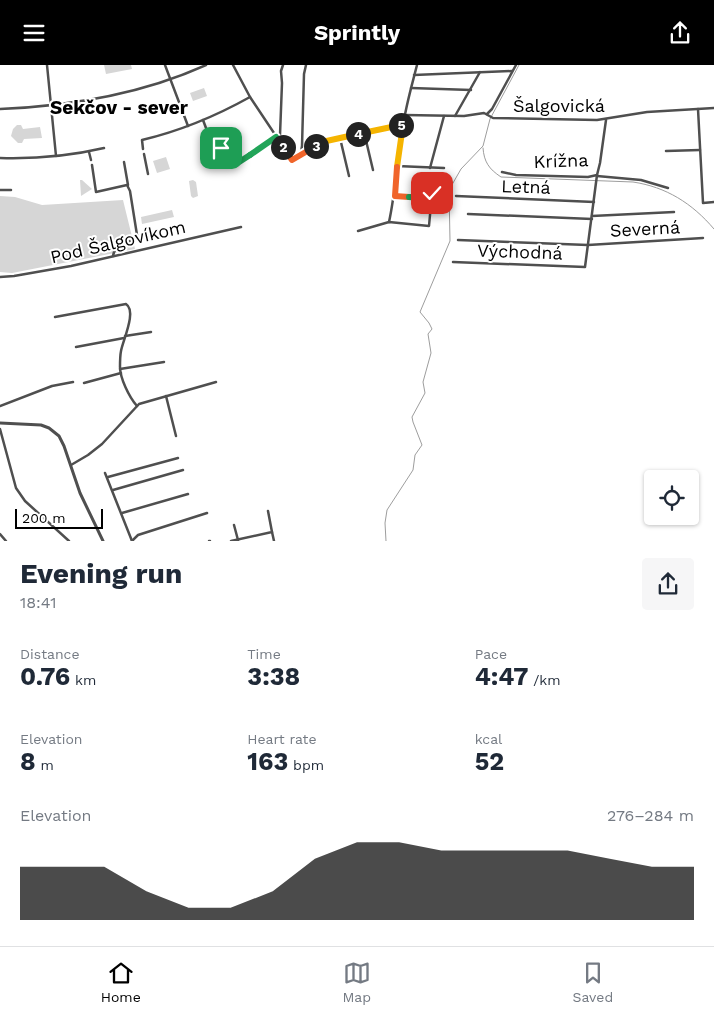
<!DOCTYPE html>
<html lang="en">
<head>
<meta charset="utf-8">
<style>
	body { margin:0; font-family:"Work Sans",sans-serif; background:#f6f6f7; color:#1f2937; height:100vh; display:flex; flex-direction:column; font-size:19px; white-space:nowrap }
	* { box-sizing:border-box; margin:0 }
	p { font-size:16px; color:#747a83 }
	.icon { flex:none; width:28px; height:28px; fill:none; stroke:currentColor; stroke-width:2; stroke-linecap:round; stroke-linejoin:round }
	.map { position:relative; height:476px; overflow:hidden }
	.panel { display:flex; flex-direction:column; background:#fff; flex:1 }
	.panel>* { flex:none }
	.tools { position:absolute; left:644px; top:405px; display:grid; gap:10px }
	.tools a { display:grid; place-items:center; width:55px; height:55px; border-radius:5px; background:#fff; box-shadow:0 1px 4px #0004; font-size:25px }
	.scale { position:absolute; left:15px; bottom:12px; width:88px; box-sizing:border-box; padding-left:5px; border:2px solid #000; border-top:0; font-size:14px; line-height:18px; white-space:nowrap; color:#000; -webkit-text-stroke:4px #fff; paint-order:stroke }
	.pin { position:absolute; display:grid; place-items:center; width:42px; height:42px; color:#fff; margin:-21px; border-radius:10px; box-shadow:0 2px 8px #0006 }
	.km { position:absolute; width:25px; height:25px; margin:-12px; border-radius:50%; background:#222; color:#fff; font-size:14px; line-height:25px; text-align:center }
	.round { display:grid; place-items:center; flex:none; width:52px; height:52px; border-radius:5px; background:#f6f6f7 }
	.headline { display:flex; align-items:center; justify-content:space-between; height:85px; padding:0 20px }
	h1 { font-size:28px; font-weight:700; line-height:38px }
	.metrics { display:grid; grid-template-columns:repeat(3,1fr); gap:8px; height:85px; padding:5px 20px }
	.metrics div { display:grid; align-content:center }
	.metrics b { font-size:25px; font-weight:700 }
	.metrics small { font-size:14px; font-weight:400 }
	.metrics p { font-size:14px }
	.chart { height:140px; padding:10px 20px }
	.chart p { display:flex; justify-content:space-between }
	.chart svg { width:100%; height:90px; margin-top:5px; fill:#000; opacity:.7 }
	header { display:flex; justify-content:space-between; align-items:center; height:65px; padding:0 20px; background:#000; color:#fff; font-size:22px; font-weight:700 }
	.menu { display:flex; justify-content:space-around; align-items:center; height:70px; border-top:1px solid #e0e1e3; background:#fff; font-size:14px; color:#747a83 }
	.menu a { display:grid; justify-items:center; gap:2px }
	.menu .selected { color:#000 }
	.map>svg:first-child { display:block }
</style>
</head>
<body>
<header><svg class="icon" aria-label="menu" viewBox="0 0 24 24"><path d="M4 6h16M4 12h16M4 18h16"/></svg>Sprintly<svg class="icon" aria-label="share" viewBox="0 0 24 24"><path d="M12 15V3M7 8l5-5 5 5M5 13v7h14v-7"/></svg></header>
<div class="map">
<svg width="714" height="476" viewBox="0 0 714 476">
	<rect width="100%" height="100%" fill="#fff"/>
	<!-- green -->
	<g fill="#d6d6d6">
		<polygon points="104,0 131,0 132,4 106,9"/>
		<polygon points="204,23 207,31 193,36 190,28"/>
		<polygon points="17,60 21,60 23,64 40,62 42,73 24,74 22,78 18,78 11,71 13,64"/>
		<polygon points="228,65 230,73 218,77 215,70"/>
		<polygon points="166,92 170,104 157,108 153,96"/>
		<polygon points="80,115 82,115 92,124 81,131"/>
		<polygon points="193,115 196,117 198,131 193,133 191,131 189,116"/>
		<polygon points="0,131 15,132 42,140 123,135 135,184 12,208 0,207"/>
		<polygon points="172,145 174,152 142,159 141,152"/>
	</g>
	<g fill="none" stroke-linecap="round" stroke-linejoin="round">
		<!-- stream -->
		<g stroke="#9d9d9d" stroke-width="1">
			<path d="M483 83C484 97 489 104 501 112L633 117C666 122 692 138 714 164"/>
			<polyline points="386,476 385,458 387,445 413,405 415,390 422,380 413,357 412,352 425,328 423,317 431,288 428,269 432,264 429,258 420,247 450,176 449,125 461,104 483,81 490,54 519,0"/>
		</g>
		<!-- minor -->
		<g stroke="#4f4f4f" stroke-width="2.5">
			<polyline points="47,0 56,91"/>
			<polyline points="165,0 188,61"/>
			<polyline points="233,0 250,32 292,95 301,87 302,81 304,9 306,0"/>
			<polyline points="414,10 512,6"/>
			<polyline points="411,23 471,25"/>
			<path d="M0 44C70 41 142 29 206 0"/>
			<polyline points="698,44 703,138 714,137"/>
			<polyline points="487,49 492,44 516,0"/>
			<polyline points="405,50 464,51 484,48 493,53 597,55 647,47 714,43"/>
			<polyline points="455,51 480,7"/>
			<polyline points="203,55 206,63"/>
			<polyline points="364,67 373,105"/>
			<polyline points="208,68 215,85 227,81 233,96 235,99 280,70 282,18 281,6 283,0"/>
			<polyline points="340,73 349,111"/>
			<path d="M143 84 142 75C180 66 216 51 250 32"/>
			<polyline points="666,86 700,85"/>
			<polyline points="89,87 91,95"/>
			<polyline points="144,89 148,109"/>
			<polyline points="298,92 322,77 403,60"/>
			<path d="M0 93C35 94 70 91 104 83"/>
			<polyline points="124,97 128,120"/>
			<path d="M92 100 96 127 127 120 130 126 137 170C132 180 115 177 113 191"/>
			<polyline points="397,101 444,103"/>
			<polyline points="430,103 444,51"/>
			<polyline points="502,107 516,110 588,112 597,110 600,98 606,55"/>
			<polyline points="597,111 641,115 668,123"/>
			<polyline points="0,125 11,125"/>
			<polyline points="395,131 431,133"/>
			<polyline points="456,131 594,137"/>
			<polyline points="468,149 592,154"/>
			<polyline points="592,151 674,147"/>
			<path d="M389 157C396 125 397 93 403 61 406 40 412 20 417 0"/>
			<polyline points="358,166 389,157 429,161 432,128"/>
			<polyline points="458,175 588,180 703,173"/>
			<polyline points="453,197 585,202 597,110"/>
			<polyline points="0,212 14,211 71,201 241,162"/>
			<path d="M55 252 126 239C137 246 123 275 121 286 120 291 120 297 120 302 120 313 129 332 137 341"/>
			<polyline points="125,271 151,267"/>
			<polyline points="76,282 124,273"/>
			<polyline points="120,304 164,297"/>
			<polyline points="84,318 121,308"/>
			<polyline points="166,331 176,371"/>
			<polyline points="0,341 52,321 73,317"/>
			<polyline points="0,364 16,423 25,436 69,476"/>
			<polyline points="71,400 88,390 102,379 139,339 216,317"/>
			<polyline points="105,408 132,476"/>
			<polyline points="108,412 178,393"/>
			<polyline points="113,425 183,405"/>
			<polyline points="122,448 188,429"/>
			<polyline points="234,460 238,475"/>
			<polyline points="272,467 274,476"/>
			<polyline points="0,469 6,476"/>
			<polyline points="132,476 138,470 207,448"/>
			<polyline points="209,476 210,476"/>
			<polyline points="231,476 272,467 268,446"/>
		</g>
		<!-- tertiary -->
		<polyline stroke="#4f4f4f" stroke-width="3" points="0,358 41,360 49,363 59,371 64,381 80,428 103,476"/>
	</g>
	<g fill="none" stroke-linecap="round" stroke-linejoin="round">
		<defs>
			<polyline id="split-1" points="221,83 227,81 236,99 250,90"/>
			<polyline id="split-2" points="250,90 276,72 283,82"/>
			<polyline id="split-3" points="283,82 292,95 316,81"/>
			<polyline id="split-4" points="316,81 322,77 358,69"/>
			<polyline id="split-5" points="358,69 401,60"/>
			<polyline id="split-6" points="397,102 403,60 401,60"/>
			<polyline id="split-7" points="397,102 395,131 409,132"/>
			<polyline id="split-8" points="409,132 431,134 432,128"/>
		</defs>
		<!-- split-1 casing -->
		<use href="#split-1" stroke="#fff" stroke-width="10"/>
		<!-- split-2 casing -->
		<use href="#split-2" stroke="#fff" stroke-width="10"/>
		<!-- split-3 casing -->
		<use href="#split-3" stroke="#fff" stroke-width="10"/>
		<!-- split-4 casing -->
		<use href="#split-4" stroke="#fff" stroke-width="10"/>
		<!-- split-5 casing -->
		<use href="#split-5" stroke="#fff" stroke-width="10"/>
		<!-- split-6 casing -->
		<use href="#split-6" stroke="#fff" stroke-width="10"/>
		<!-- split-7 casing -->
		<use href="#split-7" stroke="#fff" stroke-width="10"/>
		<!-- split-8 casing -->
		<use href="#split-8" stroke="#fff" stroke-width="10"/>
		<!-- split-1 -->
		<use href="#split-1" stroke="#22a559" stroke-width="6"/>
		<!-- split-2 -->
		<use href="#split-2" stroke="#22a559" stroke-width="6"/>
		<!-- split-3 -->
		<use href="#split-3" stroke="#f0652b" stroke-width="6"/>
		<!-- split-4 -->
		<use href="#split-4" stroke="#f5b400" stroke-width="6"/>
		<!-- split-5 -->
		<use href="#split-5" stroke="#f5b400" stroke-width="6"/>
		<!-- split-6 -->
		<use href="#split-6" stroke="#f5b400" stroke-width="6"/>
		<!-- split-7 -->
		<use href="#split-7" stroke="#f0652b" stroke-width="6"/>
		<!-- split-8 -->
		<use href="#split-8" stroke="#22a559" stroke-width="6"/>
	</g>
	<g text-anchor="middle" stroke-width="4" stroke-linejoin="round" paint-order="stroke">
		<!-- street labels -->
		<g font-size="18" fill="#000" stroke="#fff">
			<text x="559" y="47">Šalgovická</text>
			<text transform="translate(561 96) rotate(-2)" y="6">Krížna</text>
			<text transform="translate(526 122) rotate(2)" y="6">Letná</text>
			<text transform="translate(645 164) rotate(-3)" y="6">Severná</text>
			<text transform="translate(118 177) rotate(-13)" y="6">Pod Šalgovíkom</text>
			<text transform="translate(520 187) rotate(2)" y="6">Východná</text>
		</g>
		<!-- neighbourhood labels -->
		<g font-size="19" font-weight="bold" fill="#000" stroke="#fff">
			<text x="119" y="49">Sekčov - sever</text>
		</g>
	</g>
</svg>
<div class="tools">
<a><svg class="icon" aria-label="locate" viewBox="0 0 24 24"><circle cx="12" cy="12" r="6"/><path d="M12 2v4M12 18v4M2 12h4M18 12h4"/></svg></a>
</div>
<div class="scale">200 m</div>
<div class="pin" style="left:221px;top:83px;background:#1e9e55"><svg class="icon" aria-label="arrive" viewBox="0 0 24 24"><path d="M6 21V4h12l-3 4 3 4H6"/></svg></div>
<div class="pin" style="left:432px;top:128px;background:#d93025"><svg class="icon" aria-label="check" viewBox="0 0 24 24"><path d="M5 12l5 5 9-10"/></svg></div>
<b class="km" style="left:283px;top:82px">2</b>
<b class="km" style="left:316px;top:81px">3</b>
<b class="km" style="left:358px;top:69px">4</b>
<b class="km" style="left:401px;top:60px">5</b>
</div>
<section class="panel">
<div class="headline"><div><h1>Evening run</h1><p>18:41</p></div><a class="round"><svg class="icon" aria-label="share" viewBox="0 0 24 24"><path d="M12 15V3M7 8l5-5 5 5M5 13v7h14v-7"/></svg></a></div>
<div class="metrics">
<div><p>Distance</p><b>0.76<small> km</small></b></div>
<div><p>Time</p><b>3:38</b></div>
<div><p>Pace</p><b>4:47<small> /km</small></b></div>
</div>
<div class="metrics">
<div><p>Elevation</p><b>8<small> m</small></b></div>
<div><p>Heart rate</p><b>163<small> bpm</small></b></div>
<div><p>kcal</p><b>52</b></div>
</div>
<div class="chart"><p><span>Elevation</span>276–284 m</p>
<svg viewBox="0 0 160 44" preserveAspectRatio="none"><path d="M0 44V18L10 18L20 18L30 30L40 38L50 38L60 30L70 14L80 6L90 6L100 10L110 10L120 10L130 10L140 14L150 18L160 18V44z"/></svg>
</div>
</section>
<nav class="menu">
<a class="selected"><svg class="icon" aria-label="home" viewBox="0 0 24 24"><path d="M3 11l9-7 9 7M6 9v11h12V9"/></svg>Home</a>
<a><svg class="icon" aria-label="map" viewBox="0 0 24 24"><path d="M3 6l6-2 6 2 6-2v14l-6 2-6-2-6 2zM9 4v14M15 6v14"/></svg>Map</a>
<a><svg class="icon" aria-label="saved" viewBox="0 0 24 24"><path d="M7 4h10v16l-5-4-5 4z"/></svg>Saved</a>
</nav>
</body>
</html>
